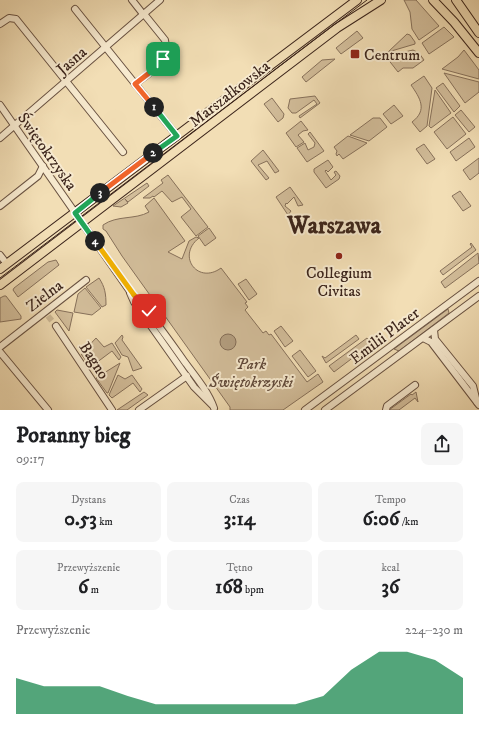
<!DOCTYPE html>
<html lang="pl">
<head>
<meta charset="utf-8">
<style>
	body { margin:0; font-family:"IM FELL DW Pica",serif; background:#f6f6f6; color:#202124; height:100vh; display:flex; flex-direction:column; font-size:15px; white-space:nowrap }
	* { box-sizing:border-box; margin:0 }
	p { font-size:13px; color:#757577 }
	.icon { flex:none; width:22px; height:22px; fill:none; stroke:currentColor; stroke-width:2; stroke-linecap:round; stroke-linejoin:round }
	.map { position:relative; height:410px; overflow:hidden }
	.panel { display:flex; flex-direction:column; background:#fff; flex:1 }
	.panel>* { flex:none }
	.pin { position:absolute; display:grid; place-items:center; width:34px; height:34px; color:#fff; margin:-17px; border-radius:8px; box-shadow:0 2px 6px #0006 }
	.km { position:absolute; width:20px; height:20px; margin:-10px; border-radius:50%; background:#222; color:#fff; font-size:11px; line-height:20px; text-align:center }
	.round { display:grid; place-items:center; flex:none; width:42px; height:42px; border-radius:8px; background:#f6f6f6 }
	.headline { display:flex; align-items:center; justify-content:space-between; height:68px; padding:0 16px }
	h1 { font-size:22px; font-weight:700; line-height:30px }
	.figures { display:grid; grid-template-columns:repeat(3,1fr); gap:6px; height:68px; padding:4px 16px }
	.figures div { display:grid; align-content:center; border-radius:8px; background:#f6f6f6; text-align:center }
	.figures b { font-size:20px; font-weight:700 }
	.figures small { font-size:11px; font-weight:400 }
	.figures p { font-size:11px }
	.chart { height:112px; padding:8px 16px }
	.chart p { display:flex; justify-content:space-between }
	.chart svg { width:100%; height:72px; margin-top:4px; fill:#0b8043; opacity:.7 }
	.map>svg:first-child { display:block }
</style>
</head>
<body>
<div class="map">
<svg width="479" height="410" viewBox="0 0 479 410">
	<rect width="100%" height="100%" fill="#f2deb5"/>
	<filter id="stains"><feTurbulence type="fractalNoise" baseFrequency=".005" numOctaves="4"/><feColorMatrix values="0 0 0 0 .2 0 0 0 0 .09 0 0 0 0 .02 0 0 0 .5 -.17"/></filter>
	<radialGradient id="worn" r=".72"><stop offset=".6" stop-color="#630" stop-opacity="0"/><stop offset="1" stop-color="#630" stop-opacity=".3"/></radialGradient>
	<!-- green -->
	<g fill="#d3be9b" stroke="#87715b">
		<polygon points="404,0 416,0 439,26 419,40 412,29 410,12"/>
		<polygon points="444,27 454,37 429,54 422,43"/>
		<polygon points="357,31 363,38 341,54 336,48"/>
		<polygon points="407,34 410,35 415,42 415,44 388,52"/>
		<polygon points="413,50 419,53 424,60 413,68 403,68 398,72 387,58 388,56"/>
		<polygon points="464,50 479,70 479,79 442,69 458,57"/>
		<polygon points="335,59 306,82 302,77 322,60"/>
		<polygon points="444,73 479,82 479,92 465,103"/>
		<path d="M424 76 432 88 427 126 420 132 412 122C428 110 420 98 411 85Z"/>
		<polygon points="443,83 460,106 454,112 436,88"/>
		<polygon points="435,90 451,113 431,128 429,126"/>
		<polygon points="315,96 320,103 300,118 299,116 317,104 314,100 296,113 292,113 288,108 290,99"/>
		<polygon points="272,98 284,114 283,118 278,122 264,104"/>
		<polygon points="394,105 403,116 391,124 383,114"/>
		<polygon points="461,110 475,127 469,132 455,115"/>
		<polygon points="453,117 466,134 447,149 434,132"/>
		<polygon points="373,118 380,118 387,127 369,141 350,135"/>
		<polygon points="301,121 308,130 303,131 298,135 304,142 296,147 286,133"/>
		<polygon points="310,132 324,151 307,162 297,148 305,143 308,150 314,147 315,143 308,134"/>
		<polygon points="348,136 367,143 343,159 339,154 337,156 336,154 337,151 334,147"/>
		<polygon points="469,138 475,147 456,161 450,152"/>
		<polygon points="424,144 435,159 427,164 416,149"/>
		<polygon points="263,150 279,171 275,173 267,161 258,165 269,178 266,180 251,161"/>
		<polygon points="479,158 479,173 470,180 463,170"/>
		<polygon points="328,160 333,167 328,172 326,170 325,171 331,180 336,175 334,172 336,171 340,176 339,179 326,188 314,172 314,169"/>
		<polygon points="168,175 208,227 196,236 181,217 191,209 182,197 172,202 162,191 154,197 153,196 150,198 143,198 163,183 161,180"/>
		<polygon points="147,183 149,186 128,202 125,199 128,203 121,207 113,206"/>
		<polygon points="290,187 303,205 298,206 294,197 287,204 286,203 285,206 291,211 288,215 276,197"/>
		<polygon points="460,191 471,206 463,211 452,196"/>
		<path d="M154 198 185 241 168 252 182 259 189 241 196 237 199 238C176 256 198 285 221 268L247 302 245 303 248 307 245 310 263 333 266 331 269 335 271 334 307 382 318 374 323 382 283 410H230V407L122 256 106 231 103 229V225C117 215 135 220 149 212L145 206Z"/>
		<polygon points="209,228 216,238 205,246 198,236"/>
		<polygon points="471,243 476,250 443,275 440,271 472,247 470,244"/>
		<polygon points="478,253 479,263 445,288 441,282"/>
		<polygon points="56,260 59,265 18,297 13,290 14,288 48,262"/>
		<path d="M99 278C105 287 106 294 106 305L102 307 86 287Z"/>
		<polygon points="246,279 257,294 249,300 238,284"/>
		<polygon points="85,288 101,308 92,315 74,312 78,294"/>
		<polygon points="4,296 6,296 21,316 21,319 0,322 0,298"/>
		<polygon points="448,309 449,313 399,351 394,349"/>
		<polygon points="57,310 73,313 69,331 55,312"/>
		<polygon points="281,326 293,341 285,347 274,331"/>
		<polygon points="122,335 123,337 122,340 142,368 133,371 128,357 122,355 115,343"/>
		<polygon points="356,335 359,339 326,363 322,356 325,358"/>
		<polygon points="96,338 104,347 112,343 121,357 119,360 112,351 92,366 89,365 81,354"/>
		<polygon points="367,338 371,344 334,372 329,366"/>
		<polygon points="300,350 316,371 308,377 292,356"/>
		<polygon points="120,363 108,393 107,393 96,378"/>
		<polygon points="118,375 125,379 132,375 142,389 140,392 133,383 112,398 109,395"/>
		<polygon points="144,392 148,395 127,410 117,410"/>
		<polygon points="416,392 418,402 415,398 399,410 389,410 411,394 412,395"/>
	</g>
	<!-- water -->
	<circle fill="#b49f81" stroke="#846e58" cx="228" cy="342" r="8"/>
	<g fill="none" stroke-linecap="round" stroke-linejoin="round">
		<!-- minor-tunnel -->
		<polyline stroke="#cdb996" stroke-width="6" stroke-dasharray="6 3" stroke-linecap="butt" points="48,316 56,326"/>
		<defs>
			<g id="minor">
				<polyline points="132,0 143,14"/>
				<polyline points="75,9 177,136"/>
				<polyline points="0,24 9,18 16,19 123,152"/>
				<path d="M135 84C149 73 171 61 165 40L144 14"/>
				<path d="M0 105 129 290C150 312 167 337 184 361 195 376 208 391 214 408"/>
				<polyline points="0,138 160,0"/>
				<polyline points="0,206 38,176 43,166"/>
				<polyline points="0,255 7,264"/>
				<polyline points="130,293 134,302 194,387 212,405"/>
				<polyline points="56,326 112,410"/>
				<polyline points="434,330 435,339 473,386 477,402"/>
				<polyline points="423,338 431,342 479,405"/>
				<polyline points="0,347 86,280"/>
				<polyline points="0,352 48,410"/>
				<polyline points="139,410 187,376"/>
				<polyline points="305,410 479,281"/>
				<polyline points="325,410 479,296"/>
				<polyline points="386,410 387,406 415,385"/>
			</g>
			<g id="major">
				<polyline points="433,0 454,22 479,53"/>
				<polyline points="456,0 479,33"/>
				<polyline points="0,269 357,0"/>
				<polyline points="0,285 337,28 381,0"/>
			</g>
		</defs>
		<!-- minor casing -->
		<use href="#minor" stroke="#695242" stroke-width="8"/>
		<!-- major casing -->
		<use href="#major" stroke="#3b241b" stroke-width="10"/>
		<!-- minor -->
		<use href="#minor" stroke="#f7eacf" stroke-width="6"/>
		<!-- major -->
		<use href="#major" stroke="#f2deb5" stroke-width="8"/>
		<!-- tram -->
		<polyline stroke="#3b241b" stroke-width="1" points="0,278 367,0"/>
	</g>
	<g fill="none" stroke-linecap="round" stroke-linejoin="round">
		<defs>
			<polyline id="split-1" points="154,107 135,84 162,63 163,59"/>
			<polyline id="split-2" points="153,153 177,136 154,107"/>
			<polyline id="split-3" points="100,193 153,153"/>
			<polyline id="split-4" points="95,241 75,213 100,193"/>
			<polyline id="split-5" points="95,241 134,295"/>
			<polyline id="split-6" points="134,295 149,311"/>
		</defs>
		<!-- split-1 casing -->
		<use href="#split-1" stroke="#fff" stroke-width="8"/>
		<!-- split-2 casing -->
		<use href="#split-2" stroke="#fff" stroke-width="8"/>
		<!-- split-3 casing -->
		<use href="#split-3" stroke="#fff" stroke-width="8"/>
		<!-- split-4 casing -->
		<use href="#split-4" stroke="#fff" stroke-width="8"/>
		<!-- split-5 casing -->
		<use href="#split-5" stroke="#fff" stroke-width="8"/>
		<!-- split-6 casing -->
		<use href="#split-6" stroke="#fff" stroke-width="8"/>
		<!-- split-1 -->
		<use href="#split-1" stroke="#f0652b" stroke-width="5"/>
		<!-- split-2 -->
		<use href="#split-2" stroke="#22a559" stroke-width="5"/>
		<!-- split-3 -->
		<use href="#split-3" stroke="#f0652b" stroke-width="5"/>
		<!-- split-4 -->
		<use href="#split-4" stroke="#22a559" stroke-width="5"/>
		<!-- split-5 -->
		<use href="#split-5" stroke="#f5b400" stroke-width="5"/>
		<!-- split-6 -->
		<use href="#split-6" stroke="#f5b400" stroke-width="5"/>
	</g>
	<!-- markers -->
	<g fill="#8f2418" stroke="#f7eacf" stroke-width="1.5">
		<rect x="350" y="49" width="10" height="10" rx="2"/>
		<circle cx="339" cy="256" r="4"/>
	</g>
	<g text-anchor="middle" stroke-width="4" stroke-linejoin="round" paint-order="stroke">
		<!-- poi labels -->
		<g font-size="16" fill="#3b241b" stroke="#f7eacf" text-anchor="start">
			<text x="364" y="60">Centrum</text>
			<text x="339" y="278" text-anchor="middle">Collegium<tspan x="339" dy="18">Civitas</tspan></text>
		</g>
		<!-- street labels -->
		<g font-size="16" fill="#3b241b" stroke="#f7eacf">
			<text transform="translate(71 60) rotate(-41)" y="6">Jasna</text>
			<text transform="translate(229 93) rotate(-38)" y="6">Marszałkowska</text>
			<text transform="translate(48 151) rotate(55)" y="6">Świętokrzyska</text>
			<text transform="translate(44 295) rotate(-37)" y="6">Zielna</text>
			<text transform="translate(384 335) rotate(-37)" y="6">Emilii Plater</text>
			<text transform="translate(95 360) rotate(57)" y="6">Bagno</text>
		</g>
		<!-- park labels -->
		<g font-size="16" font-style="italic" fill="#614a3b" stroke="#f7eacf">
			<text x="251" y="369">Park<tspan x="251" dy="18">Świętokrzyski</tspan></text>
		</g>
		<!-- town labels -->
		<g font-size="24" font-weight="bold" fill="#3b241b" stroke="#f7eacf">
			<text x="334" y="233">Warszawa</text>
		</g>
	</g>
	<rect width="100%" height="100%" filter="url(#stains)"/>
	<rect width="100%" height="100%" fill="url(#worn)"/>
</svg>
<div class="pin" style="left:163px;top:59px;background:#1e9e55"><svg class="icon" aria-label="arrive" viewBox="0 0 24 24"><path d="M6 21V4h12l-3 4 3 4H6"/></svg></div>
<div class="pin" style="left:149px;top:311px;background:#d93025"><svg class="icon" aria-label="check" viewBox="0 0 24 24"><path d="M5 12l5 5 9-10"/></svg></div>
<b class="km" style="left:154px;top:107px">1</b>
<b class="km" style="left:153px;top:153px">2</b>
<b class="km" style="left:100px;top:193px">3</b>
<b class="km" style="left:95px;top:241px">4</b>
</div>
<section class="panel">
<div class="headline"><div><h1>Poranny bieg</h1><p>09:17</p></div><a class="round"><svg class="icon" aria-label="share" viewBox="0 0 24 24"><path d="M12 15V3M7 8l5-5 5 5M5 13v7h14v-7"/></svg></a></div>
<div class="figures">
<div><p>Dystans</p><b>0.53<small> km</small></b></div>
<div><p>Czas</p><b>3:14</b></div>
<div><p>Tempo</p><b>6:06<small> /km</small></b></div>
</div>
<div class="figures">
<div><p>Przewyższenie</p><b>6<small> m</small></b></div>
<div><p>Tętno</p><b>168<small> bpm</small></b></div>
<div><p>kcal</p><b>36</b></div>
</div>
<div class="chart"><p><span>Przewyższenie</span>224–230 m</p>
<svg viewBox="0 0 160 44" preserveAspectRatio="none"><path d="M0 44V22L10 27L20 27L30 27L40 33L50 38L60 38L70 38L80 38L90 38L100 38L110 33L120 17L130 6L140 6L150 11L160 22V44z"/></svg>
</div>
</section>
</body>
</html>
